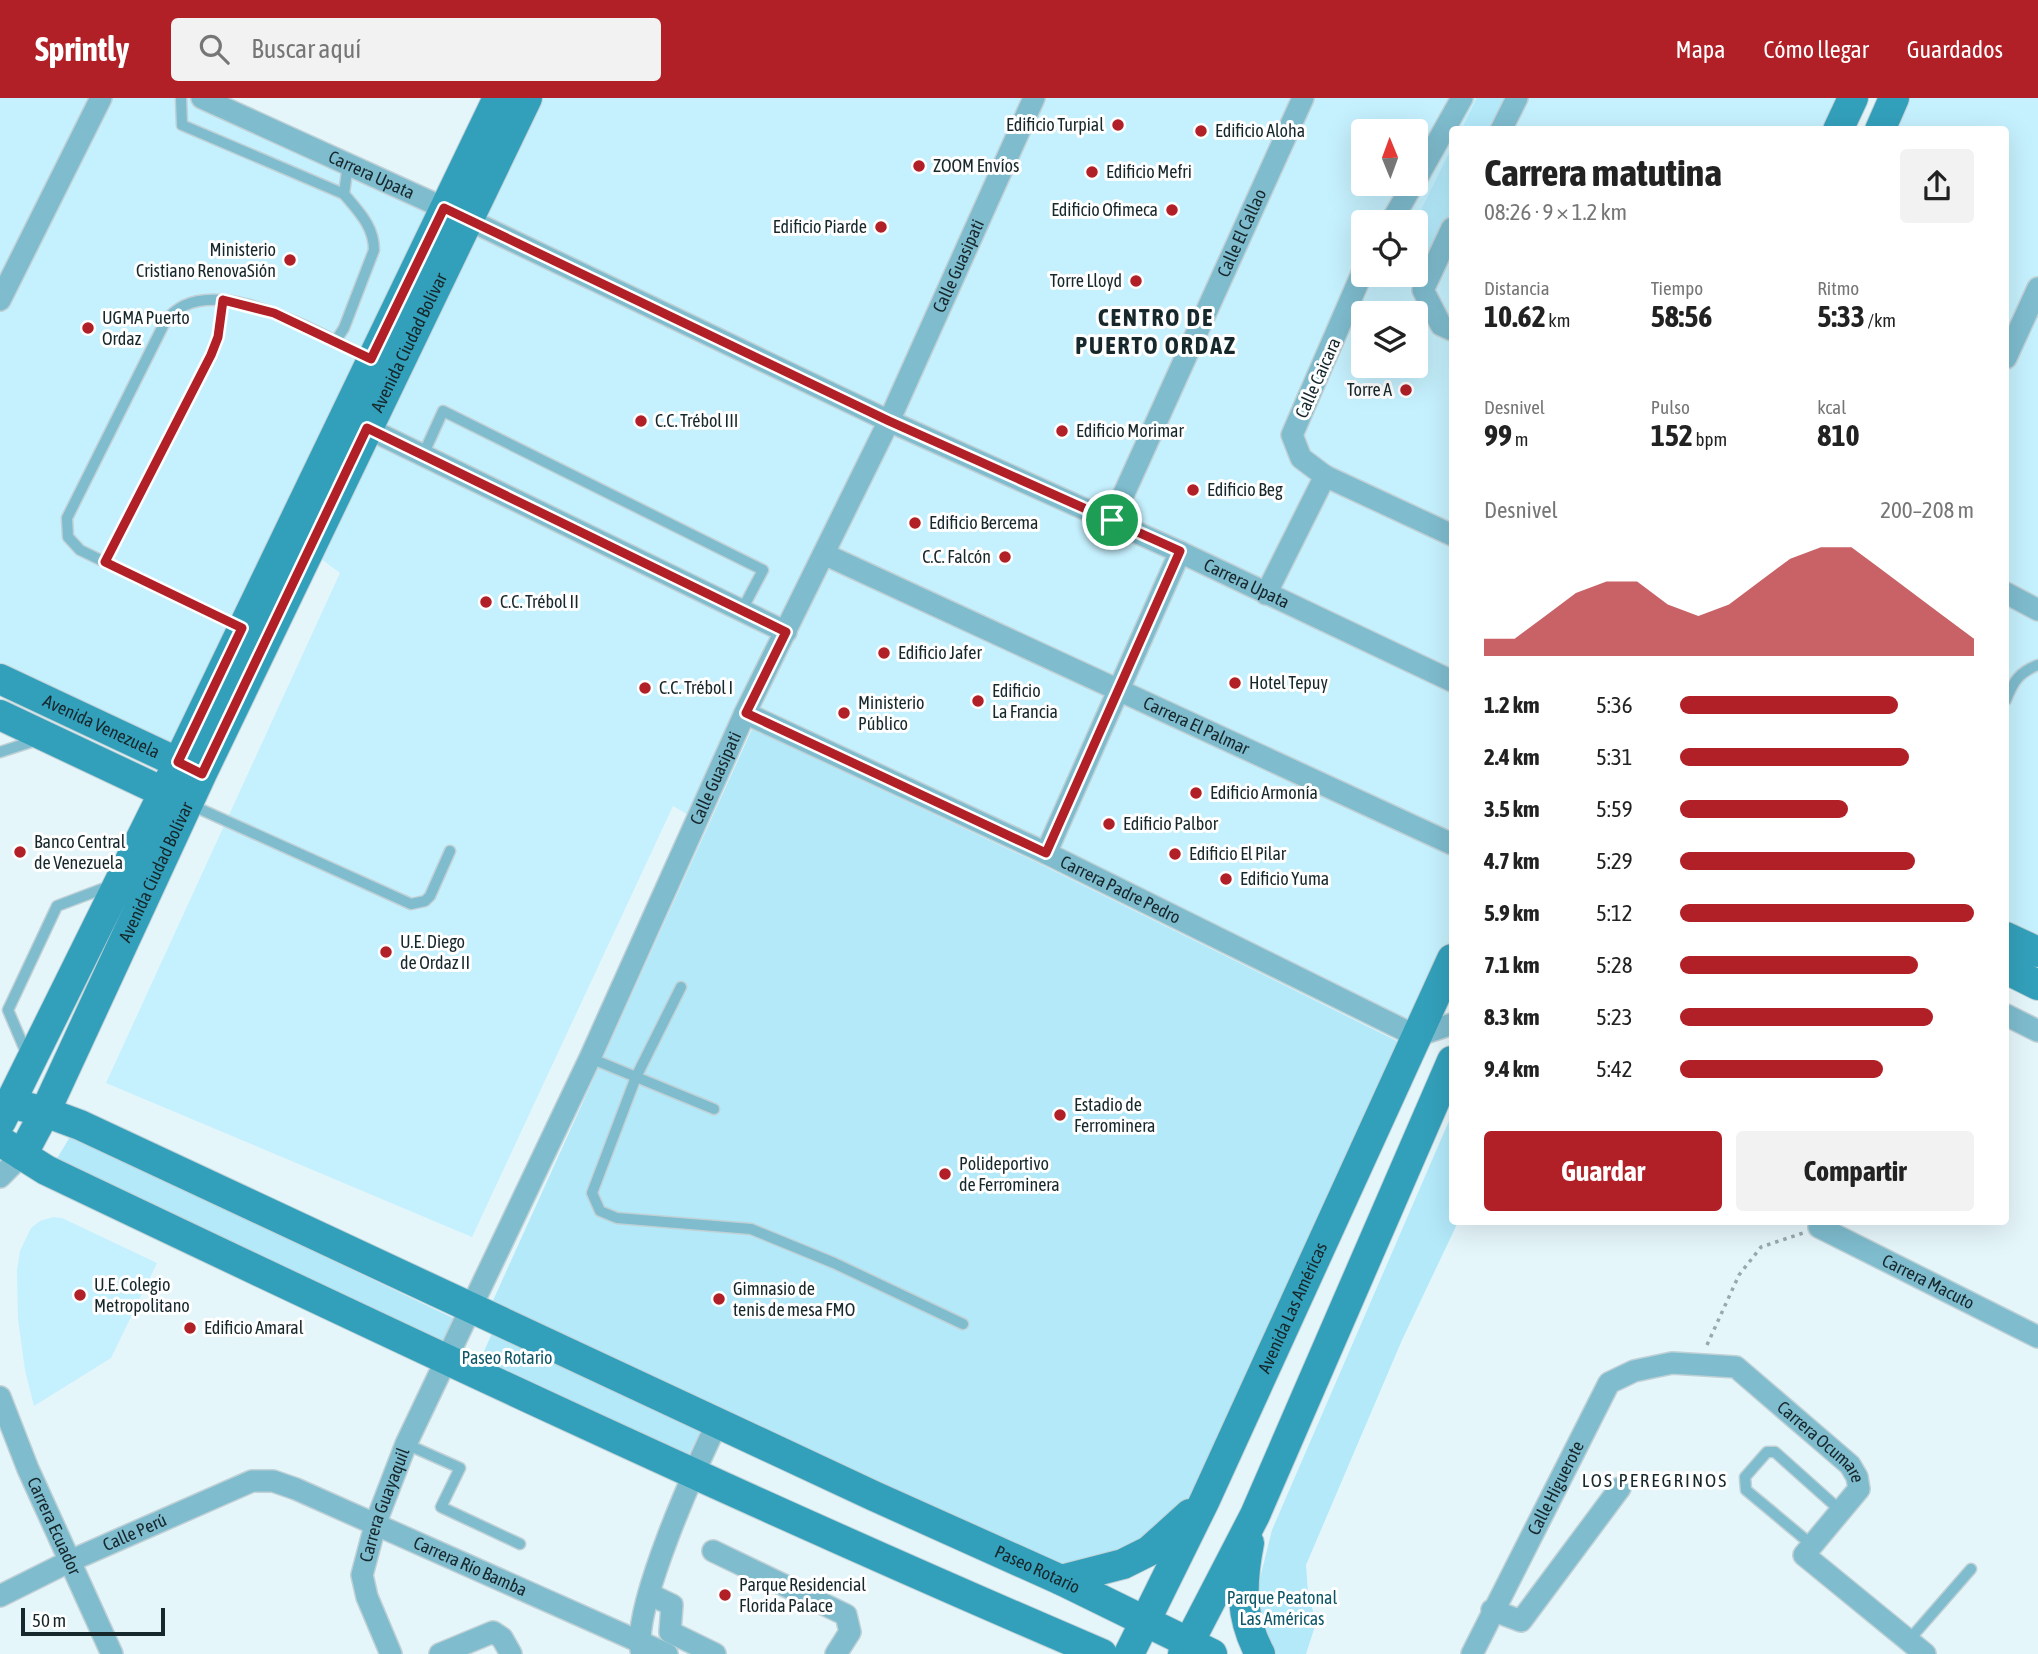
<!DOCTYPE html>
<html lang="es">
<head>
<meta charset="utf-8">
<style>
	body { margin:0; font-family:"Asap Condensed",sans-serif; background:#f2f2f2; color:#222; height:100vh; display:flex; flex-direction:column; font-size:26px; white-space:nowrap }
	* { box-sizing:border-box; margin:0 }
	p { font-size:23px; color:#767676 }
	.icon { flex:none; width:38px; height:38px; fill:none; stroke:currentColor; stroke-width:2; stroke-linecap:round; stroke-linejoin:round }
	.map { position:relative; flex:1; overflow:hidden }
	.panel { position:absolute; left:1449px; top:28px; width:560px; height:1099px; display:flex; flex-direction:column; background:#fff; border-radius:7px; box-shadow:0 7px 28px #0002 }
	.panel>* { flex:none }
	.needle { width:46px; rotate:359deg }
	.buttons { position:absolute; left:1351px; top:21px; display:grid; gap:14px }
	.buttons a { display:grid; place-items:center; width:77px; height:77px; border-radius:7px; background:#fff; box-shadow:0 7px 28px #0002; font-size:35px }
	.scale { position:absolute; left:21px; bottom:18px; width:144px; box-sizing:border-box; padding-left:7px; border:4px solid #17282d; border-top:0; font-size:19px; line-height:24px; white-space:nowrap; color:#17282d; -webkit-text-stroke:5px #fff; paint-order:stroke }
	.pin { position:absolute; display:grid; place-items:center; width:60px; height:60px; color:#fff; margin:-30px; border:4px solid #fff; border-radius:50%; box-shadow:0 2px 7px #0007 }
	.round { display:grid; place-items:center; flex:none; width:74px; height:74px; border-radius:7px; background:#f2f2f2 }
	.summary { display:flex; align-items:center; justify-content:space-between; height:119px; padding:0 35px }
	h1 { font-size:38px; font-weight:700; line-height:52px }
	.stats { display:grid; grid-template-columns:repeat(3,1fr); gap:10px; height:119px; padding:7px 35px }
	.stats div { display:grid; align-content:center }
	.stats b { font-size:30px; font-weight:700 }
	.stats small { font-size:19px; font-weight:400 }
	.stats p { font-size:19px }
	.chart { height:196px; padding:14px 35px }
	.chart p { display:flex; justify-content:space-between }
	.chart svg { width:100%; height:126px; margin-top:7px; fill:#b12027; opacity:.7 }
	.action { display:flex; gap:14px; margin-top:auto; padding:14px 35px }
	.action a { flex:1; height:80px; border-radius:7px; background:#b12027; color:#fff; font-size:28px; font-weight:700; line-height:80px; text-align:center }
	.action a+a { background:#f2f2f2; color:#222 }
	ul { padding:0 35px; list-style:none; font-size:23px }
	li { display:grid; grid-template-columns:112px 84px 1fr; align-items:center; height:52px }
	li i { height:18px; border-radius:9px; background:#b12027 }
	header { display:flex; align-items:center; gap:42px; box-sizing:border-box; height:98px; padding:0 35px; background:#b12027; color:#fff }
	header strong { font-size:33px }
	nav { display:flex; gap:38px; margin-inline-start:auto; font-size:24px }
	.search { width:490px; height:63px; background:#f2f2f2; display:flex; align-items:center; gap:18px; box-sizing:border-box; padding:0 24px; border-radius:7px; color:#767676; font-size:26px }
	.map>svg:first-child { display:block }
</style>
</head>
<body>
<header>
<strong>Sprintly</strong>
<div class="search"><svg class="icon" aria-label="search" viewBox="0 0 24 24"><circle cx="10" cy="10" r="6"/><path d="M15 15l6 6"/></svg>Buscar aquí</div>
<nav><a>Mapa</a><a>Cómo llegar</a><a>Guardados</a></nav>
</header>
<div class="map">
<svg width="2038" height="1556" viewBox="0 0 2038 1556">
	<rect width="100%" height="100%" fill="#e5f6fb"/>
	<!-- built -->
	<g fill="#c5f0fd" fill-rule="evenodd">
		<polygon points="0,0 202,0 444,110 178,664 0,581"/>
		<path d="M527 0H1853L1839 31 1452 32V861L1416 938 746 615 697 722 673 708 472 1139 106 985 340 475 309 452ZM1363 33H1416V86H1363ZM1363 124H1416V177H1363ZM1363 215H1416V268H1363Z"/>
		<polygon points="1893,0 2038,0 2038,854 2006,839 2006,32 1879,32"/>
		<polygon points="53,1119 62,1120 157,1165 111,1260 34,1308 25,1272 18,1221 17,1172 20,1153 31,1130 40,1123"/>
	</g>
	<!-- green -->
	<g fill="#b3e9f9">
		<polygon points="1477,0 1507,0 1492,31 1461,32"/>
		<polygon points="1452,49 1452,114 1429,168 1416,162 1415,124"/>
		<polygon points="752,631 1040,766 1401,945 1191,1397 1139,1444 1117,1457 1062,1468 491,1207"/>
		<polygon points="1452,1016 1452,1124 1458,1124 1402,1242 1306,1467 1308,1494 1316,1525 1306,1556 1270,1556 1252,1512 1272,1432"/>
		<polygon points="71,1037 455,1221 445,1249 55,1064"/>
		<polygon points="493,1233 702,1330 686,1362 478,1267"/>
	</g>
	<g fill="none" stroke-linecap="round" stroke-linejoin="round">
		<defs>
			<g id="lane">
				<polyline points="181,0 182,27 344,96 348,66"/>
				<path d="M335 244 344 230 374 152C374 128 358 113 344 96"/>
				<polyline points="423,357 443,313 763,472 742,512"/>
				<polyline points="105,464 211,257 218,239 223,202"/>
				<path d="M239 529 80 452 68 439 67 420 165 224C206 165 324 239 371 261"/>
				<path d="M2006 602C2013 584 2019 574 2038 567"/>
				<polyline points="0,654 37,642"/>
				<polyline points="191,707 411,806 425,803 430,798 450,753"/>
				<polyline points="681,889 636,979 592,1095 600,1113 617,1120 751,1131 834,1165 963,1226"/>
				<polyline points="28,959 8,912 57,808 110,788"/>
				<polyline points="590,960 714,1011"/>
				<polyline points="406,1346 460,1370 441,1409 520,1446"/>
				<polyline points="1812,1447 1746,1392 1745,1379 1767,1354 1775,1354 1841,1413"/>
				<polyline points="1909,1542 1971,1471"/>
			</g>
			<g id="street">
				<path id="s1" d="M202 0 444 110 889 323 1180 454 1452 583"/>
				<polyline points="1501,32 1517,0"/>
				<polyline points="1416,82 1462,0"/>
				<polyline points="1391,124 1413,86"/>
				<polyline points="1452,130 1423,192 1441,227 1452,232"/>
				<polyline points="1363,173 1292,337 1301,360 1325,378 1452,437"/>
				<polyline points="0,202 101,0"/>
				<polyline points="2006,260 2038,190"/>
				<polyline points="367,330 786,534"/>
				<path id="s2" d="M1112 422 1303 0"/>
				<path id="s3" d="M824 456 1452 746"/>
				<polyline points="2006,495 2038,512"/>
				<polyline points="1266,496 1325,378"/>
				<path id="s4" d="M745 615 1046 755 1416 938 1452 926"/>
				<polyline points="1046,755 1180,454"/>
				<polyline points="2006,917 2038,933"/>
				<polyline points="0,1079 22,1057"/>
				<path id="s5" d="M1822 1124 1819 1129 2038 1239"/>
				<path id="s6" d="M0 1299 28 1371 112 1556"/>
				<polyline points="713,1453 846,1517 850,1534 836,1556"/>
				<polyline points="649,1496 672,1507 670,1534 715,1556"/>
				<path id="s7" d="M0 1498 70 1463 252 1383H273L296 1391 667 1556"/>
				<polyline points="1492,1512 1521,1523 1620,1390"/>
				<path d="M641 1552C632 1511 697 1365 718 1324"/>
				<path id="s8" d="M391 1556 367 1499 362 1477 376 1424 406 1346 590 960 745 615 889 323 1034 0"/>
				<polyline points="440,1556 493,1534 502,1540 511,1556"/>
				<path id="s9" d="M1472 1556 1609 1285 1634 1273 1672 1265 1736 1269 1850 1367 1857 1379 1859 1391 1804 1457 1925 1556"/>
			</g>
			<g id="secondary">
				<polyline points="1838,32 1853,0"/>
				<polyline points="1880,32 1894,0"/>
				<path id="s10" d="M0 581 196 673"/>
				<polyline points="0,617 180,702"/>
				<polyline points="2006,839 2038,854"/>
				<polyline points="2006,871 2038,887"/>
				<path id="s11" d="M10 1005 45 1014 80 1027 874 1398 1061 1482 1212 1556"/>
				<polyline points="1,1023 164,694 498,0"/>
				<path d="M0 1043 46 1072C396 1239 746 1404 1102 1556"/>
				<path id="s12" d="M22 1057 45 1014 202 675 527 0"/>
				<path d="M1249 1445C1241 1486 1240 1519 1260 1556"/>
				<polyline points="1061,1482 1123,1466 1149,1453 1190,1416"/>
				<path id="s13" d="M1129 1556 1204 1404 1452 861"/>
				<polyline points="1183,1556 1255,1417 1452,963"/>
			</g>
		</defs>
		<!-- lane casing -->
		<use href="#lane" stroke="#c0d1d6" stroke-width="13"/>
		<!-- street casing -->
		<use href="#street" stroke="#c0d1d6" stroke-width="24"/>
		<!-- secondary casing -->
		<use href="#secondary" stroke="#c0d1d6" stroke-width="32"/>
		<!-- path -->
		<polyline stroke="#98a9ae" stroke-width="3.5" stroke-dasharray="3.5 5" stroke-linecap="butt" points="1707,1247 1739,1177 1761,1149 1803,1135"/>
		<!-- lane -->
		<use href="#lane" stroke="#7ebcce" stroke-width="10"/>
		<!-- street -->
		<use href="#street" stroke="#7ebcce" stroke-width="21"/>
		<!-- secondary -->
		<use href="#secondary" stroke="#33a0bb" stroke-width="30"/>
	</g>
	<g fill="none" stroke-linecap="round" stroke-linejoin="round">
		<defs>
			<polygon id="route" points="444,110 889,323 1180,453 1046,755 746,615 786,534 367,330 202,676 178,664 242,530 105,464 211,257 218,239 223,202 274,215 371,261"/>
		</defs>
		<!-- route casing -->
		<use href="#route" stroke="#fff" stroke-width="14"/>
		<!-- route -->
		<use href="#route" stroke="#b12027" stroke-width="9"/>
	</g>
	<!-- markers -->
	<g fill="#b12027" stroke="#fff" stroke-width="2.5">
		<circle cx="1118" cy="27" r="7"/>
		<circle cx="1201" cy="33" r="7"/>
		<circle cx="919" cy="68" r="7"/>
		<circle cx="1092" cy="74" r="7"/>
		<circle cx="1172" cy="112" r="7"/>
		<circle cx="881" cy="129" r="7"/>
		<circle cx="290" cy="162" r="7"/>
		<circle cx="1136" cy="183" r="7"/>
		<circle cx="88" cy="230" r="7"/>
		<circle cx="1406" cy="292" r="7"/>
		<circle cx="641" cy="323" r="7"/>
		<circle cx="1062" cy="333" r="7"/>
		<circle cx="1193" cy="392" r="7"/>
		<circle cx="915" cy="425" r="7"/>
		<circle cx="1005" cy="459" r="7"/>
		<circle cx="486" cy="504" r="7"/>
		<circle cx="884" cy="555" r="7"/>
		<circle cx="1235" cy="585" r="7"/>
		<circle cx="645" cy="590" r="7"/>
		<circle cx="978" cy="603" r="7"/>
		<circle cx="844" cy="615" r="7"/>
		<circle cx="1196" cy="695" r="7"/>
		<circle cx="1109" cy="726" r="7"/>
		<circle cx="20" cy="754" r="7"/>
		<circle cx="1175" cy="756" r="7"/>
		<circle cx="1226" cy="781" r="7"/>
		<circle cx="386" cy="854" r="7"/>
		<circle cx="1060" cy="1017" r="7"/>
		<circle cx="945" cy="1076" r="7"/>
		<circle cx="80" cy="1197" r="7"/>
		<circle cx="719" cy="1201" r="7"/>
		<circle cx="190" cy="1230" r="7"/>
		<circle cx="725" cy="1497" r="7"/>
	</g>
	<g text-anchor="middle" stroke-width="6" stroke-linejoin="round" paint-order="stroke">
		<!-- poi labels -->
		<g font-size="18" fill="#17282d" stroke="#fff" text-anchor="start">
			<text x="1104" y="33" text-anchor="end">Edificio Turpial</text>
			<text x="1215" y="39">Edificio Aloha</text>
			<text x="933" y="74">ZOOM Envíos</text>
			<text x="1106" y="80">Edificio Mefri</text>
			<text x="1158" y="118" text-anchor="end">Edificio Ofimeca</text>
			<text x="867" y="135" text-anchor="end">Edificio Piarde</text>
			<text x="276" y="158" text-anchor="end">Ministerio<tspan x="276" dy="21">Cristiano RenovaSión</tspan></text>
			<text x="1122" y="189" text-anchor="end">Torre Lloyd</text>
			<text x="102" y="226">UGMA Puerto<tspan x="102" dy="21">Ordaz</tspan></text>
			<text x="1392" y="298" text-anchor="end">Torre A</text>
			<text x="655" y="329">C.C. Trébol III</text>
			<text x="1076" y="339">Edificio Morimar</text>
			<text x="1207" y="398">Edificio Beg</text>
			<text x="929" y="431">Edificio Bercema</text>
			<text x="991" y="465" text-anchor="end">C.C. Falcón</text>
			<text x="500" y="510">C.C. Trébol II</text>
			<text x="898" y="561">Edificio Jafer</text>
			<text x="1249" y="591">Hotel Tepuy</text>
			<text x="659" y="596">C.C. Trébol I</text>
			<text x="992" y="599">Edificio<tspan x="992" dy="21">La Francia</tspan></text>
			<text x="858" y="611">Ministerio<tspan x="858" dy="21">Público</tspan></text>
			<text x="1210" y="701">Edificio Armonía</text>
			<text x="1123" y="732">Edificio Palbor</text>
			<text x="34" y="750">Banco Central<tspan x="34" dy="21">de Venezuela</tspan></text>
			<text x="1189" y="762">Edificio El Pilar</text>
			<text x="1240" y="787">Edificio Yuma</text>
			<text x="400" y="850">U.E. Diego<tspan x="400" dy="21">de Ordaz II</tspan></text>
			<text x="1074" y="1013">Estadio de<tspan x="1074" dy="21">Ferrominera</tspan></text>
			<text x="959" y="1072">Polideportivo<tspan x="959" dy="21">de Ferrominera</tspan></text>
			<text x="94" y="1193">U.E. Colegio<tspan x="94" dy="21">Metropolitano</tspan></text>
			<text x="733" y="1197">Gimnasio de<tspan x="733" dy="21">tenis de mesa FMO</tspan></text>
			<text x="204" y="1236">Edificio Amaral</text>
			<text x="739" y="1493">Parque Residencial<tspan x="739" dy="21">Florida Palace</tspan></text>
		</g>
		<!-- street labels -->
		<g font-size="18" fill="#17282d" stroke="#fff">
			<text dy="6" stroke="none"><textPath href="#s1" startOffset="186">Carrera Upata</textPath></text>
			<text dy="6" stroke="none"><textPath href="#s2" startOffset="315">Calle El Callao</textPath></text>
			<text dy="6" stroke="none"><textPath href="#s8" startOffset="1524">Calle Guasipati</textPath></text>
			<text dy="6" stroke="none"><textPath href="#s12" startOffset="900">Avenida Ciudad Bolívar</textPath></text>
			<text transform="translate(1318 280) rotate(-66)" y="6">Calle Caicara</text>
			<text dy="6" stroke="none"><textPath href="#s1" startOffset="1152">Carrera Upata</textPath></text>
			<text dy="6" stroke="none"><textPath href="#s3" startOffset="410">Carrera El Palmar</textPath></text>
			<text dy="6" stroke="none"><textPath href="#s10" startOffset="112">Avenida Venezuela</textPath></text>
			<text dy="6" stroke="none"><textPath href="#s8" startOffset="957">Calle Guasipati</textPath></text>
			<text dy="6" stroke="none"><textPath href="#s12" startOffset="313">Avenida Ciudad Bolívar</textPath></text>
			<text dy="6" stroke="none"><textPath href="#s4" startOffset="415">Carrera Padre Pedro</textPath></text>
			<text dy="6" stroke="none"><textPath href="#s5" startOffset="128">Carrera Macuto</textPath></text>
			<text dy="6" stroke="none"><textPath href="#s13" startOffset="383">Avenida Las Américas</textPath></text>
			<text dy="6" stroke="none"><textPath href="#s9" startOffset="548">Carrera Ocumare</textPath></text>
			<text dy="6" stroke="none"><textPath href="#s9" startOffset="186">Calle Higuerote</textPath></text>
			<text dy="6" stroke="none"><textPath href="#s8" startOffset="158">Carrera Guayaquil</textPath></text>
			<text dy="6" stroke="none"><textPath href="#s6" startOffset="140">Carrera Ecuador</textPath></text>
			<text dy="6" stroke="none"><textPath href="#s7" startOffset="149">Calle Perú</textPath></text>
			<text dy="6" stroke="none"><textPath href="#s7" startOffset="513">Carrera Río Bamba</textPath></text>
			<text dy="6" stroke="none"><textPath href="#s11" startOffset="1129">Paseo Rotario</textPath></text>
		</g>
		<!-- park labels -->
		<g font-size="18" fill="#0c5869" stroke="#fff">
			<text x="507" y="1266">Paseo Rotario</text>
			<text x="1282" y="1506">Parque Peatonal<tspan x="1282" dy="21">Las Américas</tspan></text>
		</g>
		<!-- neighbourhood labels -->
		<g font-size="19" letter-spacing="2" fill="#17282d" stroke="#fff">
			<text x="1655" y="1389">LOS PEREGRINOS</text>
		</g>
		<!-- district labels -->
		<g font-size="24" font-weight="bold" letter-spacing="2" fill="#17282d" stroke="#fff">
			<text x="1156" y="228">CENTRO DE<tspan x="1156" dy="28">PUERTO ORDAZ</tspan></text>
		</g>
	</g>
</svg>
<div class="buttons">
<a><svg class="needle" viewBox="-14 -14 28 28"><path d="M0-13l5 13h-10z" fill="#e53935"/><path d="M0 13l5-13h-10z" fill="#767676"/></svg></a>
<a><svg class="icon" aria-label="locate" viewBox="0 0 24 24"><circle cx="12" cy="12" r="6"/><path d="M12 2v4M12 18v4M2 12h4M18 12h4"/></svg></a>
<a><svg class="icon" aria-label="layers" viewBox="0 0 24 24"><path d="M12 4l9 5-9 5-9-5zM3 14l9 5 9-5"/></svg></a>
</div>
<div class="scale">50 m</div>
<div class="pin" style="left:1112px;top:422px;background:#1e9e55"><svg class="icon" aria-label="arrive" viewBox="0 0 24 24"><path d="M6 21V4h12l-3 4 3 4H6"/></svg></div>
<section class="panel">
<div class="summary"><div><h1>Carrera matutina</h1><p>08:26 · 9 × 1.2 km</p></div><a class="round"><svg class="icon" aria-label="share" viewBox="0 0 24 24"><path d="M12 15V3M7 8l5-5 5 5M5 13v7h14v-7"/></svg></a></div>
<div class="stats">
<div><p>Distancia</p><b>10.62<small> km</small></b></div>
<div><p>Tiempo</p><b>58:56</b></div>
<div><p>Ritmo</p><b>5:33<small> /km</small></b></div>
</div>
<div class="stats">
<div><p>Desnivel</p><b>99<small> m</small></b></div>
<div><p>Pulso</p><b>152<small> bpm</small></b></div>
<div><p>kcal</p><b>810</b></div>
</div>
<div class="chart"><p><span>Desnivel</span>200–208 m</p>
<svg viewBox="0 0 160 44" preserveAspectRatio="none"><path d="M0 44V38L10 38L20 30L30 22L40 18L50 18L60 26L70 30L80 26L90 18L100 10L110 6L120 6L130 14L140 22L150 30L160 38V44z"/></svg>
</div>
<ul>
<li><b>1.2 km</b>5:36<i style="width:74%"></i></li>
<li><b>2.4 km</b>5:31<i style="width:78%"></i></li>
<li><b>3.5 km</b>5:59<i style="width:57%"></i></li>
<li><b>4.7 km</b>5:29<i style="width:80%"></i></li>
<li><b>5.9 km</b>5:12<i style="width:100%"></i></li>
<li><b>7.1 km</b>5:28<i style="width:81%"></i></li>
<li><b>8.3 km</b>5:23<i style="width:86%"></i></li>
<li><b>9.4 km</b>5:42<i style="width:69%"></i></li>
</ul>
<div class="action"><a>Guardar</a><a>Compartir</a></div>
</section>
</div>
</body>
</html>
